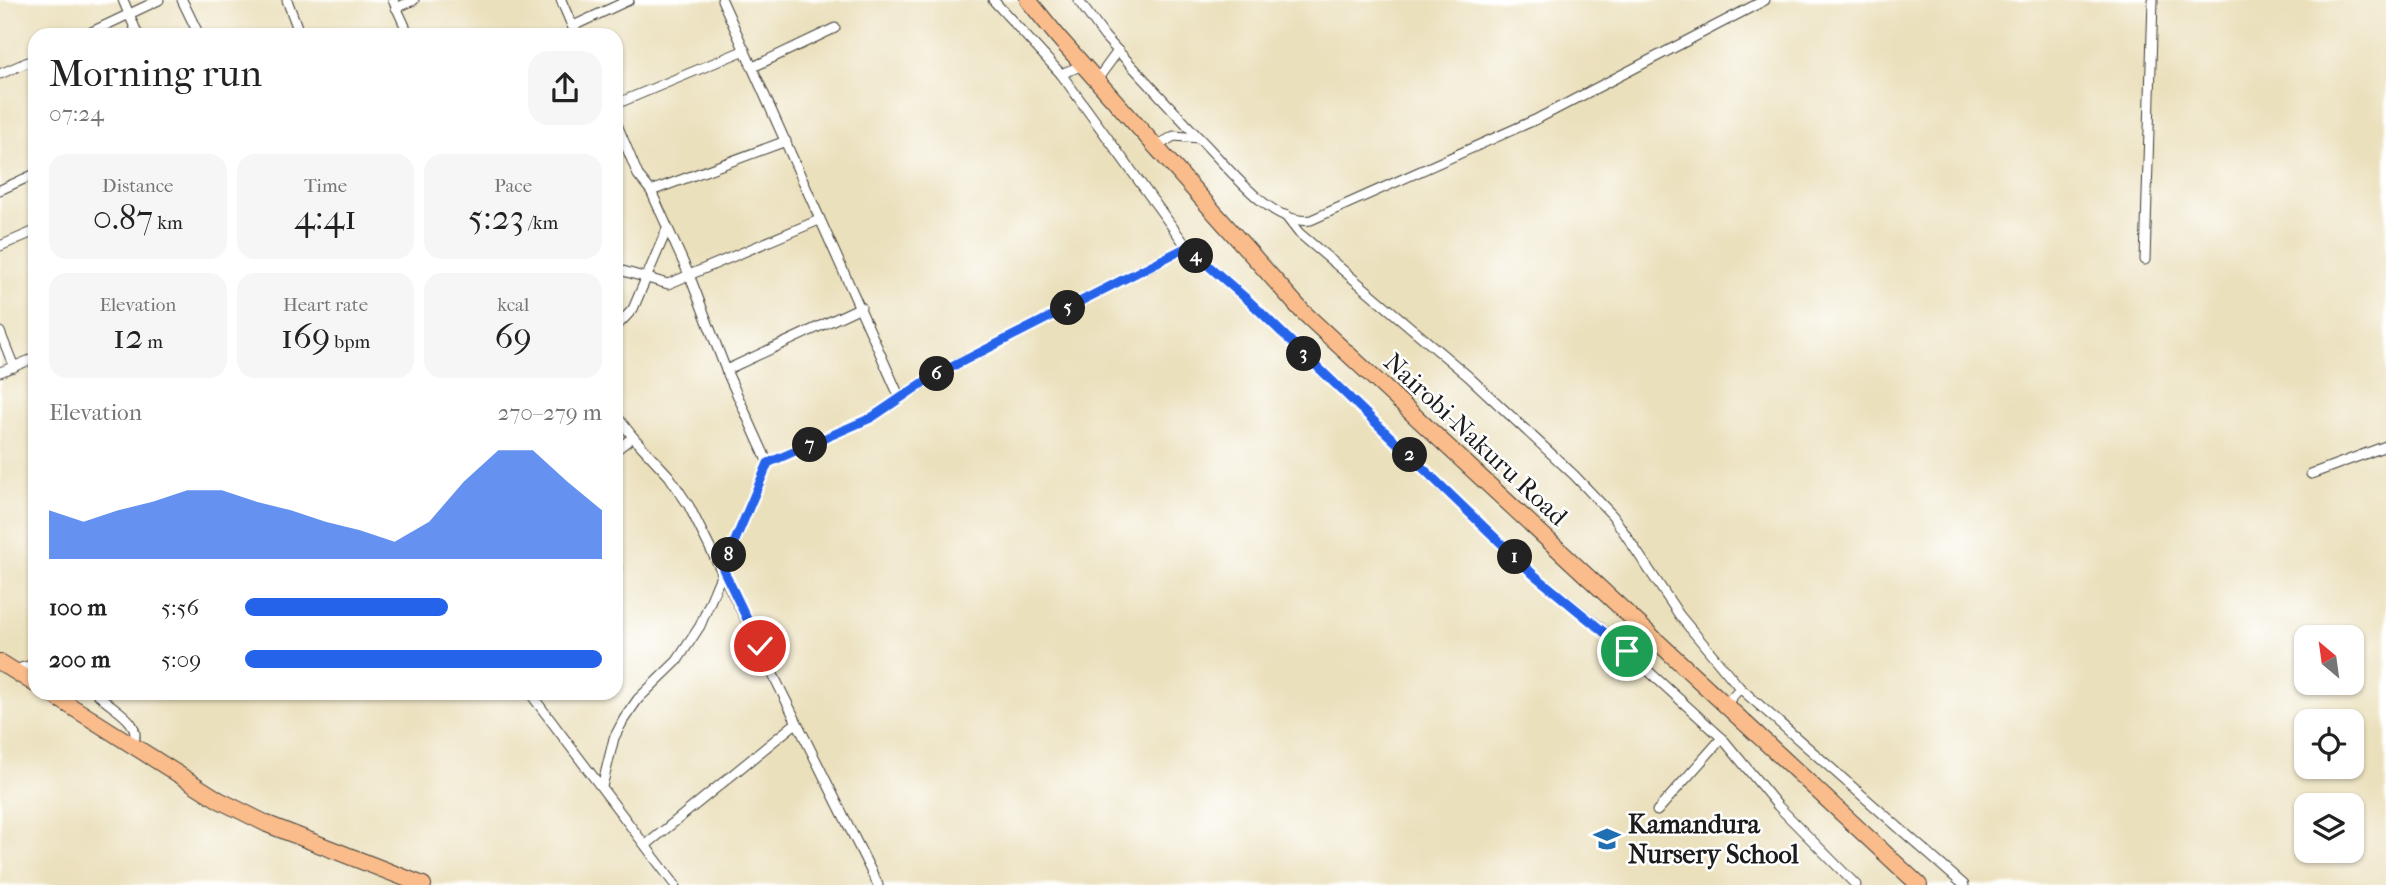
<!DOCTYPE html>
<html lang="en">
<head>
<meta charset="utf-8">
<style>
	body { margin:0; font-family:"IM FELL French Canon",serif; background:#f6f6f6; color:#222; height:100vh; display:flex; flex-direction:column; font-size:26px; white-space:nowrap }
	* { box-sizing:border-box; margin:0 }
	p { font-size:23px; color:#767676 }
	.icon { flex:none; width:38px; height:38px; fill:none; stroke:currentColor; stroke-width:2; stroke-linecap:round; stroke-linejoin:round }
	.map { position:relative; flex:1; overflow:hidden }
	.panel { position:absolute; left:28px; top:28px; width:595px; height:672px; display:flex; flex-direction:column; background:#fff; border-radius:21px; box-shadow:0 2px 5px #0004 }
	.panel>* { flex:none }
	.needle { width:46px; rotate:331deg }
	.tools { position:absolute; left:2294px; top:625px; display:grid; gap:14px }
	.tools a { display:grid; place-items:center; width:70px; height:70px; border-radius:14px; background:#fff; box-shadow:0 2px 5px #0004; font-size:35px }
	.pin { position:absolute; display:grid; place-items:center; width:60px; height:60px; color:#fff; margin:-30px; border:4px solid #fff; border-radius:50%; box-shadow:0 2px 7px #0007 }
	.km { position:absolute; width:35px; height:35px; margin:-18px; border-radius:50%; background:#222; color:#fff; font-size:19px; line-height:35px; text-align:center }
	.round { display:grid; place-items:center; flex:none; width:74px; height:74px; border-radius:21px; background:#f6f6f6 }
	.summary { display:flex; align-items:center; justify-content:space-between; height:119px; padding:0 21px }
	h1 { font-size:38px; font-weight:600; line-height:52px }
	.stats { display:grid; grid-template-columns:repeat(3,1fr); gap:10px; height:119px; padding:7px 21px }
	.stats div { display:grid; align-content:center; border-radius:18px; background:#f6f6f6; text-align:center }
	.stats b { font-size:35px; font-weight:600 }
	.stats small { font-size:19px; font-weight:400 }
	.stats p { font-size:19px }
	.chart { height:196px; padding:14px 21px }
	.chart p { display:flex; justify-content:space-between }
	.chart svg { width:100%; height:126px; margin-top:7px; fill:#2563eb; opacity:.7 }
	ul { padding:0 21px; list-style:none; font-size:23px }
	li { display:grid; grid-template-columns:112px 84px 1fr; align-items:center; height:52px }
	li i { height:18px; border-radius:9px; background:#2563eb }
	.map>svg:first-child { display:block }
</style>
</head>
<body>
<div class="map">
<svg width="2386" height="885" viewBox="0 0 2386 885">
	<rect width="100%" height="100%" fill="#fff"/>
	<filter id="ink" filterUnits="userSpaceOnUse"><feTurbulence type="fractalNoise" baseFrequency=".0143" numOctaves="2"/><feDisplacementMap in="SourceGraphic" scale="14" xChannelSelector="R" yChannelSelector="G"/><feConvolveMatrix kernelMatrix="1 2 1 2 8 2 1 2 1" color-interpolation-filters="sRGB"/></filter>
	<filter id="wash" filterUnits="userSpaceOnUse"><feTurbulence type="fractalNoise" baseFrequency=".00686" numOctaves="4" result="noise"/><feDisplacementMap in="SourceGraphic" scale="28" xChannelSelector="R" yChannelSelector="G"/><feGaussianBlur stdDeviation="1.57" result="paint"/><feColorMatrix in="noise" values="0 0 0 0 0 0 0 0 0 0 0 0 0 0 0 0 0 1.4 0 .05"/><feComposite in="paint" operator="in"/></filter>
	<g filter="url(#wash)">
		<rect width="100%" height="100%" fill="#ebe0bc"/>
	</g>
	<g filter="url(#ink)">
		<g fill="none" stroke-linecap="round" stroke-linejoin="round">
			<defs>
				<g id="street">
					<polyline points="123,0 138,35"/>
					<polyline points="182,0 199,35"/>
					<polyline points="287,0 300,35"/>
					<polyline points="393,0 409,35"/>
					<polyline points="561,0 576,35"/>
					<polyline points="722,0 900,398"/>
					<polyline points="993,0 1061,74 1083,65"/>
					<polyline points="1078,0 1105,37 1199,138"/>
					<polyline points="396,8 414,0"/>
					<polyline points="573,26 629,0"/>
					<polyline points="85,35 159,0"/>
					<polyline points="753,67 835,28"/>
					<polyline points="0,74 35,59"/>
					<polyline points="1061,74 1187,247 1249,301 1533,574 1600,627 1722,738 1778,806 1856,885"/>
					<polyline points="1096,81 1118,51"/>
					<polyline points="616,104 745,50"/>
					<polyline points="616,122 638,175 651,191 690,277 726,370 768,463"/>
					<path d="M1155 147 1174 136 1199 138C1226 164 1270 226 1311 220L1537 119 1765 0"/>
					<polyline points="0,190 35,174"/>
					<polyline points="651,191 786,141"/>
					<polyline points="1285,215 1299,233 1468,376 1574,475 1613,516 1680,616 1740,688 1964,885"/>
					<polyline points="0,246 35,231"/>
					<polyline points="2145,260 2153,0"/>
					<polyline points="616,269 668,284 819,220"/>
					<polyline points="616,327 633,309 667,229"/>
					<polyline points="0,332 14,367"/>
					<polyline points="726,370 861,307"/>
					<polyline points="0,372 35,358"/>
					<polyline points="616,415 633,437"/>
					<polyline points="616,450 633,437 669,476 689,506 878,885"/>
					<polyline points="2311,474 2386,446"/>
					<polyline points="616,567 617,568"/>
					<polyline points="13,670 35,664"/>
					<path d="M97 693C110 709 144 720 133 745"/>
					<polyline points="530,693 675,885"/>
					<polyline points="1726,704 1740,688"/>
					<polyline points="602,787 614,738 624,719 638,699 677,661 700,626 768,463 871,418 930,378 1187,247"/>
					<polyline points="1657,811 1722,738"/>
					<polyline points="646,845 796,723"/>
				</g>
				<g id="highway">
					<polyline points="1028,0 1059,38 1302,311 1919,885"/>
					<polyline points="0,662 35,684"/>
					<polyline points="50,693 219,800 267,824 423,885"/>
				</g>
			</defs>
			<!-- street casing -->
			<use href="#street" stroke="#3b3934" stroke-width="11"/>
			<!-- highway casing -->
			<use href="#highway" stroke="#3b3934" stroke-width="18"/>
			<!-- street -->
			<use href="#street" stroke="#fff" stroke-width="9"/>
			<!-- highway -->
			<use href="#highway" stroke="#fabc8b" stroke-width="16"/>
		</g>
	</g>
	<g fill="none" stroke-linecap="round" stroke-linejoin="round" filter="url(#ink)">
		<defs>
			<polyline id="route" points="760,646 723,569 768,463 871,418 930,378 1187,247 1249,301 1533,574 1627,651"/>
		</defs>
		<!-- route casing -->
		<use href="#route" stroke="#fff" stroke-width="14"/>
		<!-- route -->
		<use href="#route" stroke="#2563eb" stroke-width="9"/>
	</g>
	<!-- icons -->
	<defs>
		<symbol id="school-bare" viewBox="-9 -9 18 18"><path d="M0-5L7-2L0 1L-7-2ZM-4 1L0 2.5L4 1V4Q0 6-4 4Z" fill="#1f6fb2" stroke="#fff" stroke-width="2.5" paint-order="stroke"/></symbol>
	</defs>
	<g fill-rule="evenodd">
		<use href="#school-bare" x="1588" y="820" width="38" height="38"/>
	</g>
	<g text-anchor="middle" stroke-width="5" stroke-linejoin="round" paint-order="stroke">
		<!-- street labels -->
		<g font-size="26" fill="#1c1c1c" stroke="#fff">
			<text transform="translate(1476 439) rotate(43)" y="9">Nairobi-Nakuru Road</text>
		</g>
		<!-- poi labels -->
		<g font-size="26" font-weight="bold" fill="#1c1c1c" stroke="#fff" text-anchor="start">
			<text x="1628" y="833">Kamandura<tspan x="1628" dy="30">Nursery School</tspan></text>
		</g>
	</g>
</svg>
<div class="tools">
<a><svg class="needle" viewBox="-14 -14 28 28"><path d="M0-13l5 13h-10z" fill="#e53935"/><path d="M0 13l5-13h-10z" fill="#767676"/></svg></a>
<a><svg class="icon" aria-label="locate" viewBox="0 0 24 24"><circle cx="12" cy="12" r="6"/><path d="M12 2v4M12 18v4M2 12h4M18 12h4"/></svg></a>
<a><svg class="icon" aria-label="layers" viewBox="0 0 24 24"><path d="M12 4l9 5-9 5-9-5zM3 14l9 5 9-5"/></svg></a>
</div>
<div class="pin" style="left:1627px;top:651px;background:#1e9e55"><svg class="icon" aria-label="arrive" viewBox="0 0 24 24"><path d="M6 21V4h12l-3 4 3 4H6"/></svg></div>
<div class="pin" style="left:760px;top:646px;background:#d93025"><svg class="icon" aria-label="check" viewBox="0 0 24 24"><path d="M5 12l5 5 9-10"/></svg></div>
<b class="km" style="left:1515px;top:557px">1</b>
<b class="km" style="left:1410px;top:455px">2</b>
<b class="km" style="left:1304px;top:354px">3</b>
<b class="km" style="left:1196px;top:256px">4</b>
<b class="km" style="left:1068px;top:308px">5</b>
<b class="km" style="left:937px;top:374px">6</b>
<b class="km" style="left:810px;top:445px">7</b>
<b class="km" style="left:729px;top:555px">8</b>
<section class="panel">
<div class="summary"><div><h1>Morning run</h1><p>07:24</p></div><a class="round"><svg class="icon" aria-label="share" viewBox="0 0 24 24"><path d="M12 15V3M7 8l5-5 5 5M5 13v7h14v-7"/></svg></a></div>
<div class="stats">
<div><p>Distance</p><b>0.87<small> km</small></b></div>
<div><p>Time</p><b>4:41</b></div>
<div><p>Pace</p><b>5:23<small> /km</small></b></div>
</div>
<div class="stats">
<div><p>Elevation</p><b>12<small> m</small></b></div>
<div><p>Heart rate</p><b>169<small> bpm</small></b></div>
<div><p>kcal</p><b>69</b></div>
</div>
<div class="chart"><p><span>Elevation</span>270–279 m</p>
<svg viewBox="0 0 160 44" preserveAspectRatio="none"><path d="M0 44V27L10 31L20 27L30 24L40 20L50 20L60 24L70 27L80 31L90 34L100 38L110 31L120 17L130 6L140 6L150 17L160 27V44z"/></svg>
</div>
<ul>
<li><b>100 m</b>5:56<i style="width:57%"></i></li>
<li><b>200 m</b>5:09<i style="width:100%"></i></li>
</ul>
</section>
</div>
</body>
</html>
